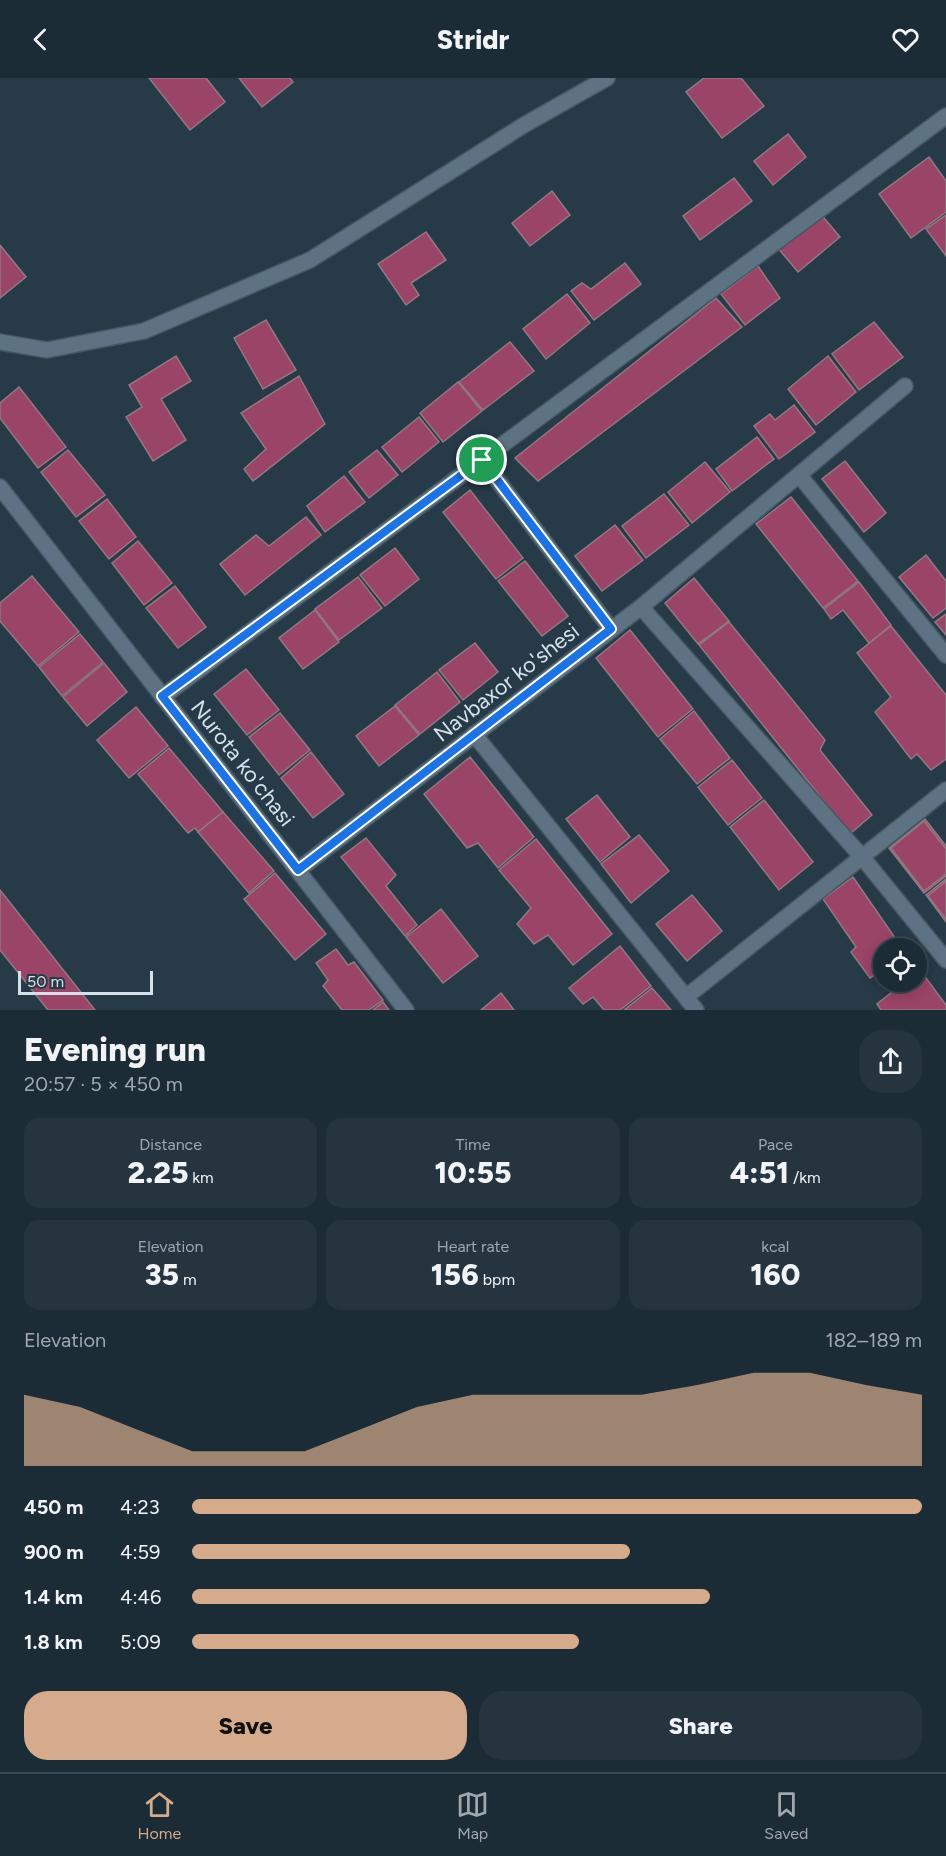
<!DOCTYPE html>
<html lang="en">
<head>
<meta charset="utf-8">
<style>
	body { margin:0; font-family:Figtree,sans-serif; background:#25343e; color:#f1f3f6; height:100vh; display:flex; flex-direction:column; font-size:22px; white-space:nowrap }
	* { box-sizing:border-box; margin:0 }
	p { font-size:20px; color:#a0a7ad }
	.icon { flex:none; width:33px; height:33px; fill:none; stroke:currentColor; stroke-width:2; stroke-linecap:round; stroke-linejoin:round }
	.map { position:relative; height:932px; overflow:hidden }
	.sheet { display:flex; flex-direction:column; background:#1c2c36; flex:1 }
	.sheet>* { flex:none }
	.tools { position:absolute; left:873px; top:860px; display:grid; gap:12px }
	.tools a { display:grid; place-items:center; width:54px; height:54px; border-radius:50%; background:#1c2c36; box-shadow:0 3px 15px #0003,0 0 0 2px #3a4851; font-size:30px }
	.scale { position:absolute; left:18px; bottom:15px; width:135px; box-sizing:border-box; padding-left:6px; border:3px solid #d5e1ea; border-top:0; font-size:16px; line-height:21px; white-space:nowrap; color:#d5e1ea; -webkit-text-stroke:4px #263a48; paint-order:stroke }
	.pin { position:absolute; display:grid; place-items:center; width:51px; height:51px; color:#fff; margin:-26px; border:3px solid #fff; border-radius:50%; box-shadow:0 2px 6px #0007 }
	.round { display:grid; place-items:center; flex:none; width:63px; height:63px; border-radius:24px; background:#25343e }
	.overview { display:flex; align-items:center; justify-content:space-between; height:102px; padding:0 24px }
	h1 { font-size:33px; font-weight:800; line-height:45px }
	.stats { display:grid; grid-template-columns:repeat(3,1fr); gap:9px; height:102px; padding:6px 24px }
	.stats div { display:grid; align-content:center; border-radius:15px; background:#25343e; text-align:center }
	.stats b { font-size:30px; font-weight:800 }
	.stats small { font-size:16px; font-weight:400 }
	.stats p { font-size:16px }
	.chart { height:168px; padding:12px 24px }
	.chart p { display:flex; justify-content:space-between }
	.chart svg { width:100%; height:108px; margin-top:6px; fill:#d6ab8b; opacity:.7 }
	.cta { display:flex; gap:12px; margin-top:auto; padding:12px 24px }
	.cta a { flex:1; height:69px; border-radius:24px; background:#d6ab8b; color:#111; font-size:24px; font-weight:800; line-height:69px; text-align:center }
	.cta a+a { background:#25343e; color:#f1f3f6 }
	ul { padding:0 24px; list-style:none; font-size:20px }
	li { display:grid; grid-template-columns:96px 72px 1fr; align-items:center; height:45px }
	li i { height:15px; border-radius:8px; background:#d6ab8b }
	header { display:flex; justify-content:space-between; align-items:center; height:78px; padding:0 24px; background:#1c2c36; font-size:27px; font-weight:800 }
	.dock { display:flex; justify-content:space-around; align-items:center; height:84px; border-top:2px solid #3a4851; background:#1c2c36; font-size:16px; color:#a0a7ad }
	.dock a { display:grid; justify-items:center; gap:3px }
	.dock .selected { color:#d6ab8b }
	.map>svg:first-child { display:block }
</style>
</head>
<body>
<header><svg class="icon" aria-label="back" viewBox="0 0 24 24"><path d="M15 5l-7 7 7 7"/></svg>Stridr<svg class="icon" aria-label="heart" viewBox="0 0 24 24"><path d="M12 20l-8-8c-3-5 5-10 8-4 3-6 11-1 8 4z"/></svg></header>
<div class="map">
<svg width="946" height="932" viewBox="0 0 946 932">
	<rect width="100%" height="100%" fill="#263a48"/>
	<!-- building -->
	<g fill="#9a4468" stroke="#937881" stroke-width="1.5">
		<polygon points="149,0 206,0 225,24 190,52"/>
		<polygon points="239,0 290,0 293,4 262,29"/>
		<polygon points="704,0 741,0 764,28 722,60 686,14"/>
		<polygon points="788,56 806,79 773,107 754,83"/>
		<polygon points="929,79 946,103 946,134 911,160 879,116"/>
		<polygon points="734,100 752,123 700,162 683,138"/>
		<polygon points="552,113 570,137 530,168 512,145"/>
		<polygon points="819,134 840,159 798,194 777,169"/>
		<polygon points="946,137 946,178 926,151"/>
		<polygon points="426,154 446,182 411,205 419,217 406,227 378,186"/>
		<polygon points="0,167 26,199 0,220"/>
		<polygon points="625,185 641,206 594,242 571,213 582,205 591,211"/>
		<polygon points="758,188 780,220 745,247 721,216"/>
		<polygon points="567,216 590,245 546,281 523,251"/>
		<polygon points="716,220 742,249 538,403 515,380"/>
		<polygon points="266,242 296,292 263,311 234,260"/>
		<polygon points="874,244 903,279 859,312 832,276"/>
		<polygon points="510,264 534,293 483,332 459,304"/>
		<polygon points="176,278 191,303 161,321 186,362 153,383 126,339 142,329 129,307"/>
		<polygon points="828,278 856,314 816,347 788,311"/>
		<polygon points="299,298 325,346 253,403 244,391 266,371 241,335"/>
		<polygon points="458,304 482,333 443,364 420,335"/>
		<polygon points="19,309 66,369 38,390 0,340 0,325"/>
		<polygon points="794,327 815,354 779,381 754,348 770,336 775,342"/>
		<polygon points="419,339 439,364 402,394 382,369"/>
		<polygon points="757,359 774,381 732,413 716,391"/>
		<polygon points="68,372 105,417 76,439 41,394"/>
		<polygon points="377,372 398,397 369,420 349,394"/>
		<polygon points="845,383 886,435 864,454 822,401"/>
		<polygon points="705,384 730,414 692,445 668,414"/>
		<polygon points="344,398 365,424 325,454 307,428"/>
		<polygon points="470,412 523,480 496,501 443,434"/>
		<polygon points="664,416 689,447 646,480 622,448"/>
		<polygon points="791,419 858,503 823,530 756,446"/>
		<polygon points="107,421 136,459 109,481 79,443"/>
		<polygon points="306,439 321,457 245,517 220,486 256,457 269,468"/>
		<polygon points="615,447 643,482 602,513 575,478"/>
		<polygon points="138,463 172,505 144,527 112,485"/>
		<polygon points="395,470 419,501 385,528 360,497"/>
		<polygon points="926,477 946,503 946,530 933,540 899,499"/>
		<polygon points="525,483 568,538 542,558 498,503"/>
		<polygon points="32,498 79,554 38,588 0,543 0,525"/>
		<polygon points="358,499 382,530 339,562 315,531"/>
		<polygon points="694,500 729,543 698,566 665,525"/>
		<polygon points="859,504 891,547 869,565 843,532 831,541 824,531"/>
		<polygon points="175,508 206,549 178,570 146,530"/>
		<polygon points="315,532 339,564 303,591 279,560"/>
		<polygon points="946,536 946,557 935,544"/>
		<polygon points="729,544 825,662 820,672 872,737 850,756 699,567"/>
		<polygon points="891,548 946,617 946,681 931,692 917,676 911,681 875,634 891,619 857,575"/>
		<polygon points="630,552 693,631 658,659 596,580"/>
		<polygon points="80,556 103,584 62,618 39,589"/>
		<polygon points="475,565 498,594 463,622 439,592"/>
		<polygon points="104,585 127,614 87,648 63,619"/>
		<polygon points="246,591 279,632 247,657 214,616"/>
		<polygon points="437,594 460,624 420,656 395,627"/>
		<polygon points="395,628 419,657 379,688 356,658"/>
		<polygon points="136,629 168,668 129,700 97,662"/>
		<polygon points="694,633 730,680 697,706 660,661"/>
		<polygon points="280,635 310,672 279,697 249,659"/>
		<polygon points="169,670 223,734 198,754 195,750 188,755 138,696"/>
		<polygon points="311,674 344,716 313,740 281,700"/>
		<polygon points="470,679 534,759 498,790 478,765 467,770 424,716"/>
		<polygon points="732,682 762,720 728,747 698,709"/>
		<polygon points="597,717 630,759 600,784 566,741"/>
		<polygon points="764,722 813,784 779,812 730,749"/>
		<polygon points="223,734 274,793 249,815 198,754"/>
		<polygon points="925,741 946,768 946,798 924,815 889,770"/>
		<polygon points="924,743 946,771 946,796 924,813 891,770"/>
		<polygon points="639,757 669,793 631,825 601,786"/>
		<polygon points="366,760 396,797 386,808 417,847 405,858 341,779"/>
		<polygon points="536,761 612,856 573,887 548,857 534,866 517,846 531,830 499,792"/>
		<polygon points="275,795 326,856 295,882 244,821"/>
		<polygon points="853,799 902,870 884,870 884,891 870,900 851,874 856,869 823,821"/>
		<polygon points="946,801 946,844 926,817"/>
		<polygon points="946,803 946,841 928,818"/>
		<polygon points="0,812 95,932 48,932 0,872"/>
		<polygon points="692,817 722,853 687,883 656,846"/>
		<polygon points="441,831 478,878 443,905 406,859"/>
		<polygon points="620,868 651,908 620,932 604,932 593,919 583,926 569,910"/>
		<polygon points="336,871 348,887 354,884 383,922 369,932 342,932 323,908 328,902 316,885"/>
		<polygon points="920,892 946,927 946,932 881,932 877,926 906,903 916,903 916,894"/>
		<polygon points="652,910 671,932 624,932"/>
		<polygon points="501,915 514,932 481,932"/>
		<polygon points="383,924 389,932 373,932"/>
	</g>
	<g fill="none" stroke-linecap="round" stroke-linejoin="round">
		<defs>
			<g id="street">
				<polyline points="0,264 47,272 144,253 310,182 524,47 607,0"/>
				<polyline points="482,382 611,551"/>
				<polyline points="799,397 946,577"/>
				<polyline points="0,409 406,932"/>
				<polyline points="641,529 862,779 946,882"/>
				<polyline points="162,619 946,38"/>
				<polyline points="474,656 696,932"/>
				<polyline points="298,792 641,529 905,308"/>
				<polyline points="686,919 946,712"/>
			</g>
		</defs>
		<!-- street casing -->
		<use href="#street" stroke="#465763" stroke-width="18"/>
		<!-- street -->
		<use href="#street" stroke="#5d7383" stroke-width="15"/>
	</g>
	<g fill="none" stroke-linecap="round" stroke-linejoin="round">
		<defs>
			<polygon id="route" points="482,382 611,551 298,792 162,618"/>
		</defs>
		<!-- route casing -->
		<use href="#route" stroke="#fff" stroke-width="12"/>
		<!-- route -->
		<use href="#route" stroke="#1a73e8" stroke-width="8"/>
	</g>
	<g text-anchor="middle" stroke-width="4.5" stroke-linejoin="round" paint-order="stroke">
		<!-- street labels -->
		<g font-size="22" fill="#d5e1ea" stroke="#263a48">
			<text transform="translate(506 604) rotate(-38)" y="8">Navbaxor ko'shesi</text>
			<text transform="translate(243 685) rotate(52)" y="8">Nurota ko'chasi</text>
		</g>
	</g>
</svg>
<div class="tools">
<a><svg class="icon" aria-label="locate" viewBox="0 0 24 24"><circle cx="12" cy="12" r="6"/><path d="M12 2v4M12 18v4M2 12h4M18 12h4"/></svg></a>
</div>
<div class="scale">50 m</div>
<div class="pin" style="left:482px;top:382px;background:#1e9e55"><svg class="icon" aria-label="arrive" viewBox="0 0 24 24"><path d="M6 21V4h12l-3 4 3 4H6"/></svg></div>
</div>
<section class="sheet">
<div class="overview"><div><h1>Evening run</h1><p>20:57 · 5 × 450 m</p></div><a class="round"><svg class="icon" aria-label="share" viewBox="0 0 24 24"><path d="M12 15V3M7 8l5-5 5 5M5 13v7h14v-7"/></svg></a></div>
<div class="stats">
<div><p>Distance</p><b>2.25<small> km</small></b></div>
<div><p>Time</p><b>10:55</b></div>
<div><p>Pace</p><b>4:51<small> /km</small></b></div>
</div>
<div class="stats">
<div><p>Elevation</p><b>35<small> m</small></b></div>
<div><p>Heart rate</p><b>156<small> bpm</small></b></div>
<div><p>kcal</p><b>160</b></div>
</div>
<div class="chart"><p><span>Elevation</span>182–189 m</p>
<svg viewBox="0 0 160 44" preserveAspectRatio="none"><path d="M0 44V15L10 20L20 29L30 38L40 38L50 38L60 29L70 20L80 15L90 15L100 15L110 15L120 11L130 6L140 6L150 11L160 15V44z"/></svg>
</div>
<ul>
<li><b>450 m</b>4:23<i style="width:100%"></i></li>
<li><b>900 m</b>4:59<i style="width:60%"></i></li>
<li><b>1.4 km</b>4:46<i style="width:71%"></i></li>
<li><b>1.8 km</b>5:09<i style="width:53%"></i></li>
</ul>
<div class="cta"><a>Save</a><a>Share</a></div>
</section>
<nav class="dock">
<a class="selected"><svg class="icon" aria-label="home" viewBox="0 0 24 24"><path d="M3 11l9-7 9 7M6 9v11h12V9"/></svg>Home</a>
<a><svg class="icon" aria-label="map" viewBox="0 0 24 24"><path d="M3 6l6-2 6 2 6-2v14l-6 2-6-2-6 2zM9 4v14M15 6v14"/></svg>Map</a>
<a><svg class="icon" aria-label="saved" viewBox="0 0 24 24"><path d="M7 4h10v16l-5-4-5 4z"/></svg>Saved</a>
</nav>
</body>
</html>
